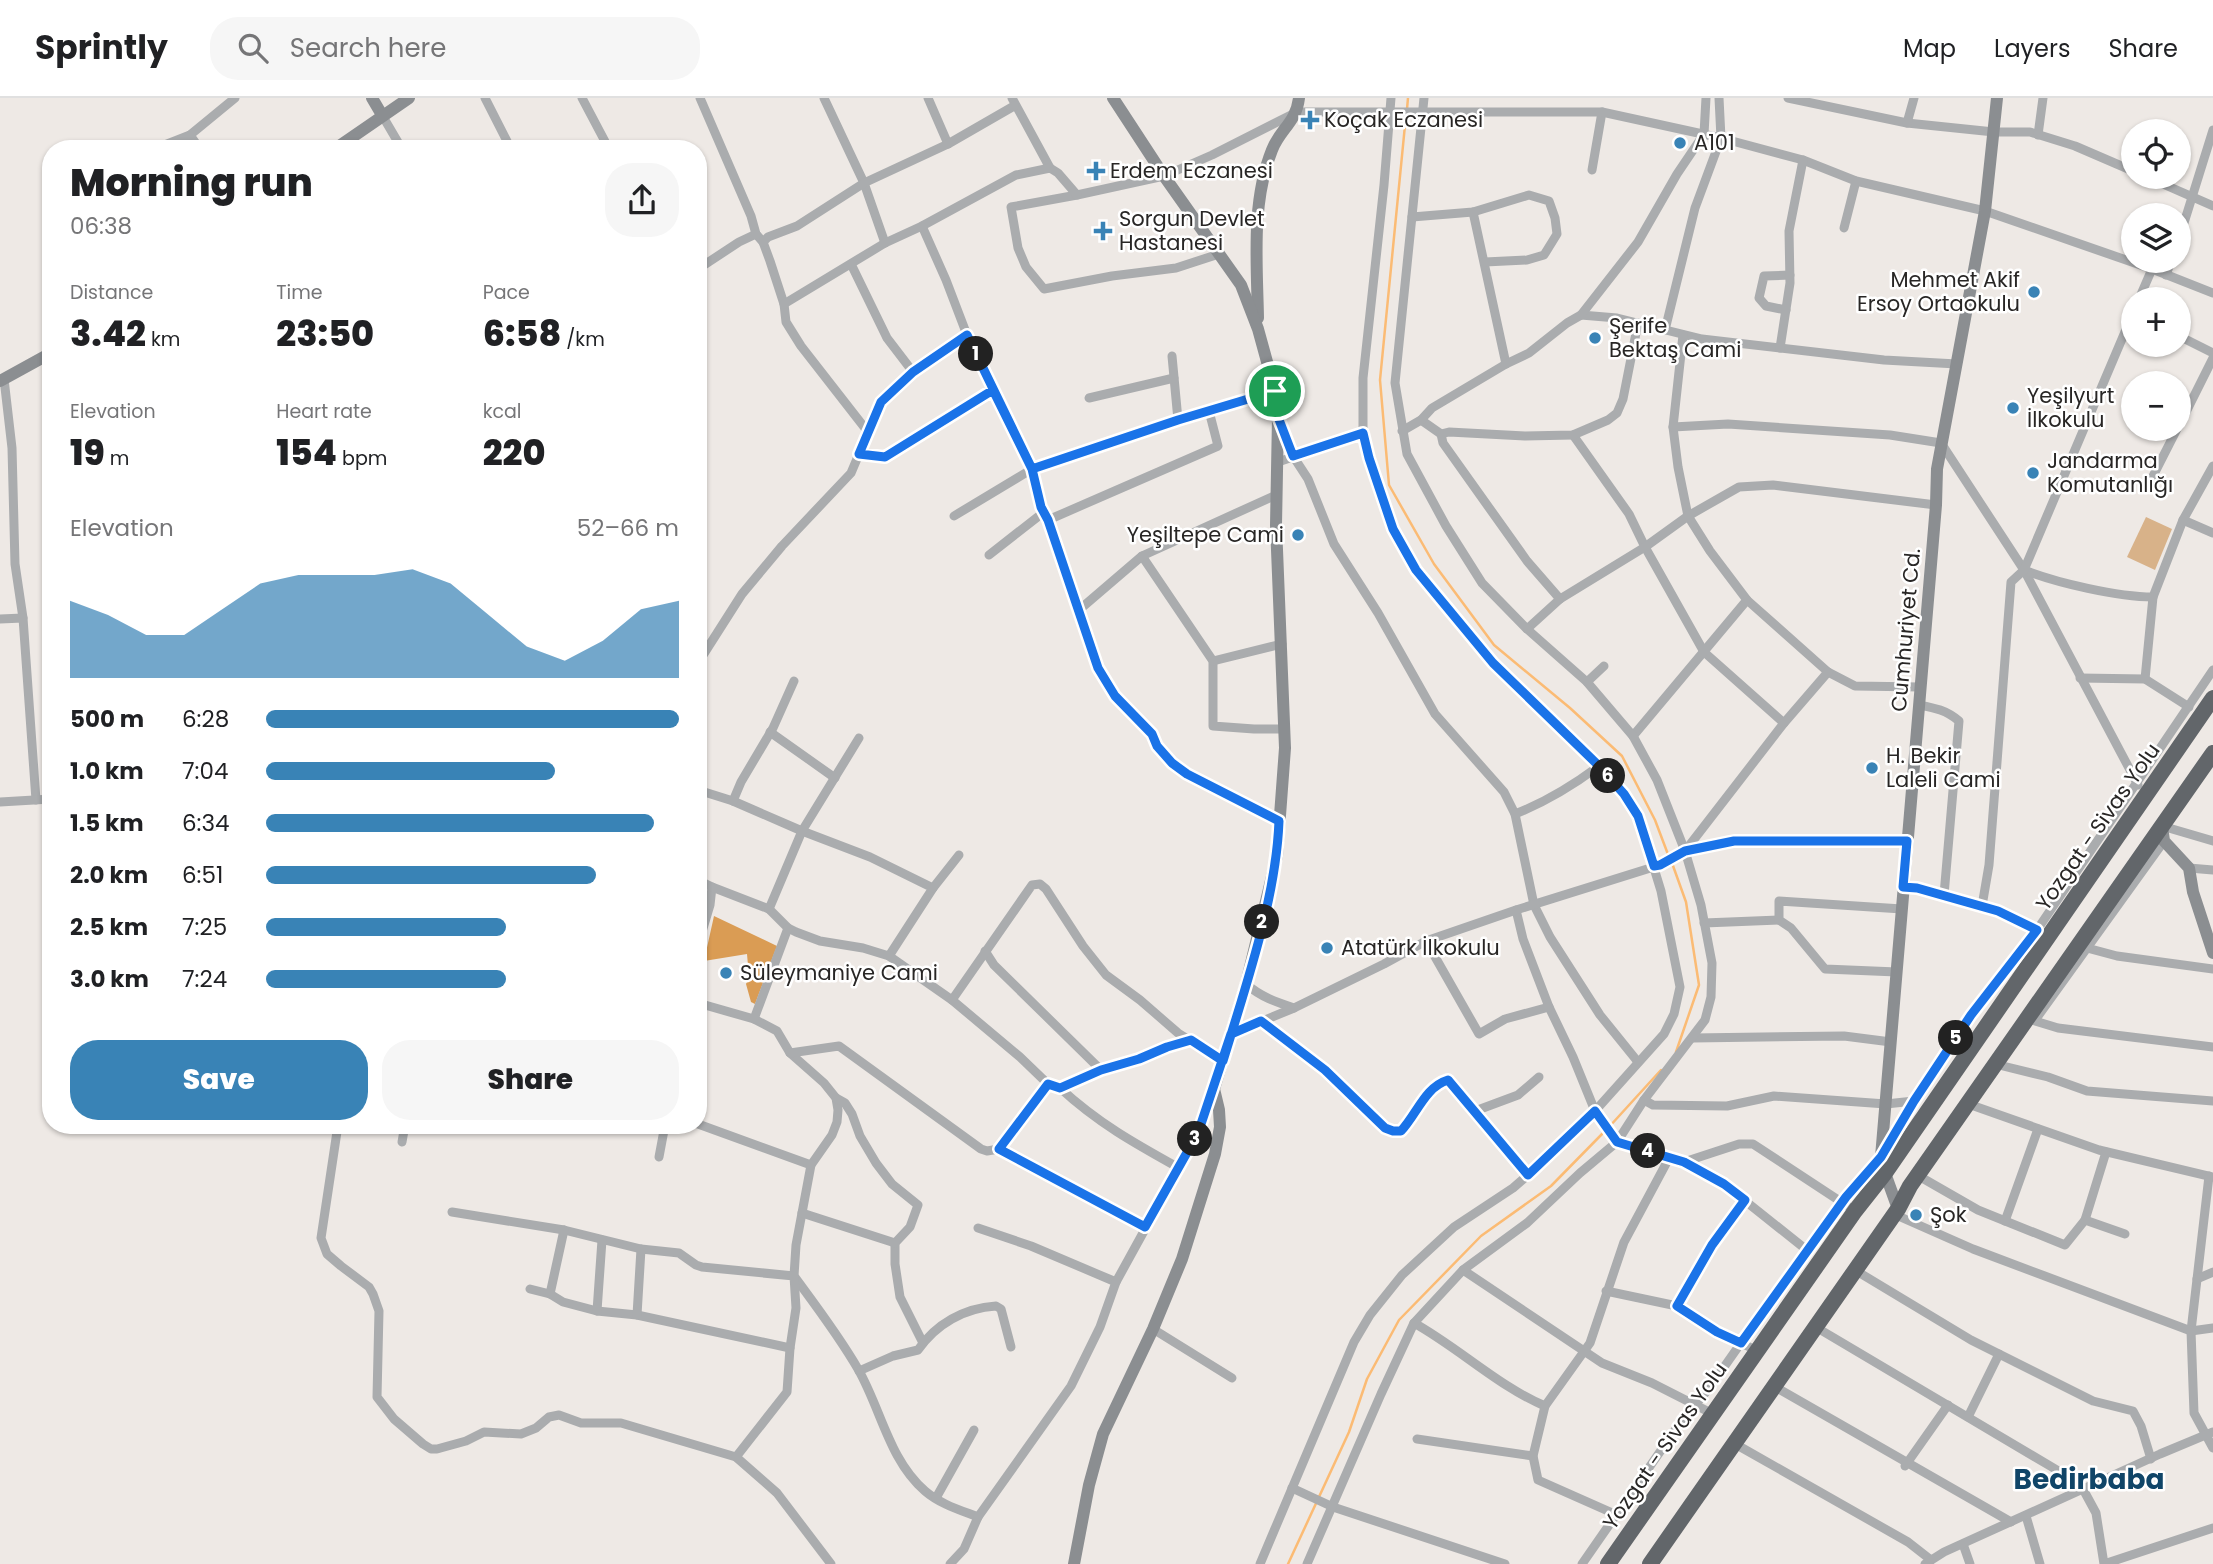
<!DOCTYPE html>
<html lang="en">
<head>
<meta charset="utf-8">
<style>
	body { margin:0; font-family:Poppins,sans-serif; background:#f6f6f6; color:#202124; height:100vh; display:flex; flex-direction:column; font-size:26px; white-space:nowrap }
	* { box-sizing:border-box; margin:0 }
	p { font-size:23px; color:#757577 }
	.icon { flex:none; width:38px; height:38px; fill:none; stroke:currentColor; stroke-width:2; stroke-linecap:round; stroke-linejoin:round }
	.map { position:relative; flex:1; overflow:hidden }
	.panel { position:absolute; left:42px; top:42px; width:665px; height:994px; display:flex; flex-direction:column; background:#fff; border-radius:28px; box-shadow:0 2px 5px #0004 }
	.panel>* { flex:none }
	.buttons { position:absolute; left:2121px; top:21px; display:grid; gap:14px }
	.buttons a { display:grid; place-items:center; width:70px; height:70px; border-radius:50%; background:#fff; box-shadow:0 2px 5px #0004; font-size:35px }
	.pin { position:absolute; display:grid; place-items:center; width:60px; height:60px; color:#fff; margin:-30px; border:4px solid #fff; border-radius:50%; box-shadow:0 2px 7px #0007 }
	.km { position:absolute; width:35px; height:35px; margin:-18px; border-radius:50%; background:#222; color:#fff; font-size:19px; line-height:35px; text-align:center }
	.round { display:grid; place-items:center; flex:none; width:74px; height:74px; border-radius:28px; background:#f6f6f6 }
	.headline { display:flex; align-items:center; justify-content:space-between; height:119px; padding:0 28px }
	h1 { font-size:38px; font-weight:800; line-height:52px }
	.metrics { display:grid; grid-template-columns:repeat(3,1fr); gap:10px; height:119px; padding:7px 28px }
	.metrics div { display:grid; align-content:center }
	.metrics b { font-size:35px; font-weight:800 }
	.metrics small { font-size:19px; font-weight:400 }
	.metrics p { font-size:19px }
	.chart { height:196px; padding:14px 28px }
	.chart p { display:flex; justify-content:space-between }
	.chart svg { width:100%; height:126px; margin-top:7px; fill:#3983b6; opacity:.7 }
	.primary-button { display:flex; gap:14px; margin-top:auto; padding:14px 28px }
	.primary-button a { flex:1; height:80px; border-radius:28px; background:#3983b6; color:#fff; font-size:28px; font-weight:800; line-height:80px; text-align:center }
	.primary-button a+a { background:#f6f6f6; color:#202124 }
	ul { padding:0 28px; list-style:none; font-size:23px }
	li { display:grid; grid-template-columns:112px 84px 1fr; align-items:center; height:52px }
	li i { height:18px; border-radius:9px; background:#3983b6 }
	header { display:flex; align-items:center; gap:42px; box-sizing:border-box; height:98px; padding:0 35px; background:#fff; border-bottom:2px solid #e0e0e0 }
	header strong { font-size:33px }
	nav { display:flex; gap:38px; margin-inline-start:auto; font-size:24px }
	.search { width:490px; height:63px; background:#f6f6f6; display:flex; align-items:center; gap:18px; box-sizing:border-box; padding:0 24px; border-radius:28px; color:#757577; font-size:26px }
	.map>svg:first-child { display:block }
</style>
</head>
<body>
<header>
<strong>Sprintly</strong>
<div class="search"><svg class="icon" aria-label="search" viewBox="0 0 24 24"><circle cx="10" cy="10" r="6"/><path d="M15 15l6 6"/></svg>Search here</div>
<nav><a>Map</a><a>Layers</a><a>Share</a></nav>
</header>
<div class="map">
<svg width="2213" height="1466" viewBox="0 0 2213 1466">
	<rect width="100%" height="100%" fill="#eee9e5"/>
	<!-- green -->
	<polygon fill="#d8b289" points="2146,419 2172,431 2155,472 2127,459"/>
	<!-- forest -->
	<polygon fill="#da9c54" points="714,818 777,848 755,906 751,904 746,886 749,879 747,856 704,863"/>
	<g fill="none" stroke-linecap="round" stroke-linejoin="round">
		<!-- stream -->
		<g stroke="#fbbb74" stroke-width="2.5">
			<polyline points="1407,11 1408,0"/>
			<polyline points="1406,17 1380,282 1389,387 1434,466 1494,547 1570,610 1622,658 1655,722 1669,759"/>
			<polyline points="1672,765 1686,804 1699,887 1676,954"/>
			<polyline points="1609,1029 1661,972"/>
			<polyline points="1288,1466 1349,1334 1367,1281 1399,1222 1481,1138 1551,1088 1604,1034"/>
		</g>
		<!-- street -->
		<g stroke="#aaacae" stroke-width="9">
			<polyline points="485,0 511,51"/>
			<polyline points="582,0 609,51"/>
			<polyline points="700,0 751,118 756,136 763,144 770,163 784,206 786,224 801,248 868,334"/>
			<polyline points="824,0 864,85 885,145"/>
			<polyline points="928,0 948,46"/>
			<polyline points="1012,0 1050,70"/>
			<polyline points="1788,0 1907,25 1994,34 2030,34 2075,48 2133,73"/>
			<polyline points="382,17 402,51"/>
			<polyline points="1907,25 1914,0"/>
			<polyline points="190,37 200,51"/>
			<polyline points="2038,37 2043,0"/>
			<polyline points="162,48 190,37 235,0"/>
			<polyline points="1592,72 1602,14"/>
			<polyline points="2147,79 2213,108"/>
			<polyline points="1473,114 1506,266"/>
			<polyline points="1412,119 1473,114 1529,97 1549,103 1555,120 1557,136 1544,157 1527,162 1485,164"/>
			<polyline points="922,128 946,182 967,237 1032,371 1042,409 1105,585 1115,599 1152,636 1158,648 1172,665 1187,676 1279,723"/>
			<polyline points="1844,130 1856,83"/>
			<polyline points="2179,141 2213,32"/>
			<polyline points="763,144 768,139 797,128 864,85 948,46 1014,8"/>
			<polyline points="1219,156 1176,170 1112,178 1044,191 1026,169 1018,150 1011,109 1077,97 1164,78 1212,57 1297,14 1602,14 1721,40 1803,62 1856,83 1985,113 2152,171 2213,195"/>
			<polyline points="851,166 887,240 913,274"/>
			<polyline points="698,171 739,144 756,136"/>
			<polyline points="2166,177 2171,163"/>
			<polyline points="2139,201 2152,171"/>
			<polyline points="784,206 885,145 922,128 1016,77 1050,70 1058,75 1077,97"/>
			<polyline points="1786,212 1766,208 1759,200 1764,178 1790,177"/>
			<polyline points="1581,217 1617,220 1702,241 1884,262 1957,266"/>
			<polyline points="1665,232 1695,110 1721,40 1719,0"/>
			<polyline points="1683,237 1673,329 1678,369 1688,418 1710,453 1747,502 1828,574 1855,588 1920,589"/>
			<polyline points="2179,238 2213,255"/>
			<polyline points="1780,250 1790,185 1789,133 1803,62"/>
			<polyline points="1172,258 1178,322"/>
			<polyline points="4,281 12,350 15,466 23,520"/>
			<polyline points="1089,300 1174,280"/>
			<polyline points="1421,322 1441,336"/>
			<polyline points="1280,324 1293,358 1308,381 1334,446 1378,515 1435,616 1504,694 1515,716 1534,807 1550,839 1600,917 1638,964"/>
			<polyline points="2179,328 2213,260"/>
			<polyline points="1673,329 1728,326 1890,337 1941,345 2024,472 2138,687"/>
			<polyline points="1402,333 1421,322 1432,310 1506,266 1529,255 1567,225 1581,217 1638,144 1677,76 1704,36 1706,0"/>
			<polyline points="1573,337 1629,416 1645,449 1704,554 1784,625"/>
			<polyline points="859,356 885,359 993,292"/>
			<polyline points="1278,364 1363,335"/>
			<polyline points="2150,384 2177,331"/>
			<polyline points="954,418 1032,371 1178,322 1275,293"/>
			<polyline points="1048,422 1218,348 1209,313"/>
			<polyline points="2183,422 2213,435"/>
			<polyline points="989,457 1044,414"/>
			<polyline points="1142,458 1213,563 1213,628 1254,631 1284,631"/>
			<path d="M2024 472C2057 485 2118 499 2153 499L2183 422 2213 368"/>
			<polyline points="1560,501 1527,463 1443,345 1441,336 1449,334 1525,338 1573,337 1608,322 1617,315 1623,301 1638,225"/>
			<polyline points="1079,512 1142,458 1276,397"/>
			<polyline points="0,521 23,520 36,702"/>
			<polyline points="1527,531 1560,501 1645,449 1688,418 1739,389 1773,387 1936,407"/>
			<polyline points="1213,563 1282,546"/>
			<polyline points="698,565 742,496 782,448 851,375 881,304 913,274 967,237"/>
			<polyline points="2080,580 2145,581 2189,609"/>
			<polyline points="2145,581 2153,499"/>
			<polyline points="1587,584 1604,568"/>
			<path d="M1919 607C1935 610 1946 612 1959 623L1944 797"/>
			<polyline points="770,634 835,680"/>
			<polyline points="1633,638 1747,502"/>
			<polyline points="698,692 733,703 802,733 870,759 933,790 889,858"/>
			<polyline points="733,703 741,684 773,630 794,583"/>
			<polyline points="0,704 51,701"/>
			<path d="M1515 716C1546 704 1572 688 1599 668"/>
			<polyline points="2162,728 2213,743"/>
			<polyline points="1685,753 1784,625 1828,574"/>
			<polyline points="2189,770 2213,772"/>
			<polyline points="698,782 712,789 710,807 698,847"/>
			<polyline points="712,789 769,811 788,830 796,834 820,843 863,850 889,858 952,902 1020,959 1048,986 1060,990 1101,972 1139,961 1167,949 1191,942"/>
			<polyline points="1903,789 1917,790 1998,813 2037,832"/>
			<polyline points="933,790 959,757"/>
			<polyline points="1982,808 1989,767 2011,484 2024,472 2133,215"/>
			<polyline points="769,811 802,733 859,640"/>
			<polyline points="1516,812 1523,841 1549,909 1573,959 1595,1013 1609,1035 1617,1044 1684,1064 1724,1086 1808,1153"/>
			<polyline points="1704,825 1779,822"/>
			<polyline points="1426,843 1479,936 1505,921 1549,909"/>
			<polyline points="2087,850 2117,858 2213,871"/>
			<polyline points="985,853 994,867 1101,972"/>
			<polyline points="1897,874 1825,871 1791,830 1779,822 1779,803 1902,811"/>
			<path d="M1246 886C1261 899 1276 904 1294 910"/>
			<polyline points="952,902 1032,787 1040,786 1046,791 1083,848 1106,877 1140,902 1178,935 1223,963"/>
			<path d="M698 905 754 921 777 933 790 955 824 985 836 1000 838 1012 837 1024 832 1037 811 1067 796 1147 794 1178C816 1208 839 1238 858 1271 881 1311 889 1362 925 1393 940 1406 960 1412 978 1419"/>
			<polyline points="2038,918 2164,743"/>
			<polyline points="754,921 788,830"/>
			<path d="M1261 923 1325 972 1360 1009 1385 1030 1401 1033C1417 1016 1425 989 1448 982L1528 1077"/>
			<polyline points="2035,923 2058,930 2213,949"/>
			<polyline points="1231,936 1294,910 1384,866 1426,843 1516,812 1660,767 1685,753 1734,743 1907,743"/>
			<polyline points="1693,940 1844,938 1891,944"/>
			<polyline points="790,955 839,948 981,1051 987,1053 999,1051 1048,986"/>
			<polyline points="2003,968 2048,979 2087,993 2213,1003"/>
			<path d="M1060 990C1098 1025 1134 1045 1179 1070"/>
			<polyline points="836,1000 845,1005 852,1016 860,1038 876,1065 892,1086 918,1107 910,1129 895,1145 895,1166 900,1199 923,1245"/>
			<polyline points="1644,1002 1653,1007 1727,1008 1774,998 1886,1006 1914,1003"/>
			<polyline points="1974,1008 2099,1052 2213,1079"/>
			<polyline points="1475,1013 1518,997 1539,979"/>
			<polyline points="698,1026 811,1067"/>
			<polyline points="338,1027 321,1140 327,1156 341,1168 369,1189 373,1196 379,1213 377,1299 394,1321 423,1346 431,1351 437,1351 466,1343 484,1334 521,1336 536,1330 549,1319 559,1317 581,1325 621,1325 736,1359 777,1395 831,1466"/>
			<polyline points="402,1044 405,1027"/>
			<polyline points="999,1051 1145,1129"/>
			<polyline points="659,1059 665,1027"/>
			<polyline points="1684,1064 1739,1046 1753,1046 1855,1113"/>
			<polyline points="1917,1077 1978,1112 2065,1147 2085,1122 2106,1054"/>
			<polyline points="2209,1078 2191,1233 2194,1315 2213,1350"/>
			<polyline points="1898,1112 1896,1117 1973,1151 2191,1233 2213,1230"/>
			<polyline points="452,1114 564,1132 641,1151 679,1155 696,1167 702,1169 794,1178 796,1210 790,1250 787,1294 736,1359"/>
			<polyline points="802,1115 895,1145"/>
			<polyline points="2085,1122 2125,1136"/>
			<polyline points="2005,1123 2038,1031"/>
			<polyline points="978,1130 1031,1148 1116,1184"/>
			<polyline points="1463,1172 1602,1265 1652,1285 1713,1316"/>
			<polyline points="1858,1174 1971,1242 2093,1303 2133,1313 2141,1328 2151,1361"/>
			<polyline points="2197,1181 2213,1174"/>
			<polyline points="530,1191 550,1196 563,1204 597,1213 637,1217 790,1250"/>
			<polyline points="1606,1193 1677,1208 1717,1234 1758,1253"/>
			<polyline points="550,1196 564,1132"/>
			<polyline points="1677,1208 1712,1147 1745,1102"/>
			<polyline points="597,1213 602,1142"/>
			<polyline points="637,1217 641,1151"/>
			<path d="M1414 1225C1459 1250 1498 1288 1545 1308"/>
			<polyline points="1153,1231 1232,1280"/>
			<polyline points="1819,1231 2062,1375 2083,1391 2096,1415 2104,1466 2213,1430"/>
			<path d="M859 1273 893 1258 918 1252C936 1226 964 1210 996 1208L1001 1211 1011 1249"/>
			<polyline points="1777,1290 2011,1424"/>
			<polyline points="1968,1319 1999,1256"/>
			<polyline points="1417,1341 1533,1358"/>
			<polyline points="1737,1347 1908,1444 1931,1462"/>
			<polyline points="1905,1368 1948,1307"/>
			<polyline points="1292,1390 1333,1409 1505,1466"/>
			<polyline points="936,1400 974,1332"/>
			<polyline points="1617,1417 1538,1382 1533,1358 1545,1308 1590,1245 1624,1144 1669,1060"/>
			<polyline points="2026,1418 2040,1466"/>
			<polyline points="1963,1446 1970,1466"/>
			<polyline points="950,1466 964,1451 978,1419 1071,1288 1100,1229 1116,1184 1198,1035 1213,992"/>
			<polyline points="1260,1466 1354,1244 1370,1217 1402,1177 1454,1129 1513,1090 1528,1077 1595,1013 1664,936 1674,916 1680,889 1661,793 1638,718 1614,685 1493,565 1441,503 1416,472 1393,431 1378,391 1363,335 1363,280 1384,87 1391,0"/>
			<polyline points="1307,1466 1381,1296 1414,1225 1463,1172 1527,1125 1580,1075 1617,1044 1644,1002 1705,922 1711,899 1712,865 1701,807 1685,753 1657,682 1633,638 1587,584 1527,531 1482,485 1446,428 1407,356 1395,285 1424,0"/>
			<polyline points="1582,1466 1680,1325 1710,1289 1790,1175 1808,1153 1846,1099 1881,1059 1914,1003 1971,917 2037,832 2213,572"/>
			<polyline points="1925,1466 1944,1454 2160,1356 2213,1334"/>
		</g>
		<!-- secondary -->
		<g stroke="#8b8e91" stroke-width="12">
			<polyline points="372,0 382,17"/>
			<polyline points="335,51 409,0"/>
			<path d="M1258 220C1257 165 1251 104 1272 52 1280 31 1296 25 1299 0"/>
			<polyline points="0,283 51,255"/>
			<polyline points="2162,728 2164,743 2189,770 2193,794 2213,855"/>
			<polyline points="1898,1111 1885,1075 1881,1059 1936,407 1937,371 1985,113 1997,0"/>
			<polyline points="1074,1466 1089,1387 1103,1336 1153,1231 1182,1161 1215,1056 1220,1029 1219,1012 1214,991 1246,886 1277,758 1285,650 1276,427 1278,319 1275,293 1258,231 1241,187 1164,78 1113,0"/>
		</g>
		<!-- highway -->
		<g stroke="#62666a" stroke-width="16">
			<polyline points="1608,1466 1855,1113 1885,1075 2213,600"/>
			<polyline points="1650,1466 1898,1111 1910,1088 2213,655"/>
		</g>
	</g>
	<g fill="none" stroke-linecap="round" stroke-linejoin="round">
		<defs>
			<path id="route" d="M1275 293 1178 322 1032 371 993 292 885 359 859 356 881 304 913 274 967 237 1032 371 1041 409 1048 422 1098 570 1115 598 1152 636 1157 648 1172 665 1187 676 1279 723C1276 801 1246 887 1223 963L1191 942 1167 949 1139 961 1101 972 1060 990 1048 986 999 1051 1145 1129 1198 1035 1231 936 1261 923 1325 972 1385 1030 1393 1033H1401C1417 1016 1425 989 1448 982L1528 1077 1595 1013 1617 1044 1684 1064 1724 1086 1745 1102 1712 1147 1677 1208 1717 1234 1741 1245 1846 1099 1881 1059 1914 1003 1971 917 2037 832 1998 813 1917 790 1903 789 1907 743H1734L1685 753 1660 767 1654 768 1638 718 1624 696 1599 668 1493 565 1416 472 1393 431 1369 360 1363 335 1293 358 1278 319 1275 293"/>
		</defs>
		<!-- route casing -->
		<use href="#route" stroke="#fff" stroke-width="14"/>
		<!-- route -->
		<use href="#route" stroke="#1a73e8" stroke-width="9"/>
	</g>
	<!-- markers -->
	<g fill="#3983b6" stroke="#fff" stroke-width="2.5">
		<path d="M1306.5 11.5h7v7h7v7h-7v7h-7v-7h-7v-7h7z"/>
		<circle cx="1680" cy="45" r="7"/>
		<path d="M1092.5 62.5h7v7h7v7h-7v7h-7v-7h-7v-7h7z"/>
		<path d="M1099.5 122.5h7v7h7v7h-7v7h-7v-7h-7v-7h7z"/>
		<circle cx="2034" cy="194" r="7"/>
		<circle cx="1595" cy="240" r="7"/>
		<circle cx="2013" cy="310" r="7"/>
		<circle cx="2033" cy="375" r="7"/>
		<circle cx="1298" cy="437" r="7"/>
		<circle cx="1872" cy="670" r="7"/>
		<circle cx="1327" cy="850" r="7"/>
		<circle cx="726" cy="875" r="7"/>
		<circle cx="1916" cy="1117" r="7"/>
	</g>
	<g text-anchor="middle" stroke-width="5" stroke-linejoin="round" paint-order="stroke">
		<!-- poi labels -->
		<g font-size="21" fill="#282625" stroke="#fff" text-anchor="start">
			<text x="1324" y="29">Koçak Eczanesi</text>
			<text x="1694" y="52">A101</text>
			<text x="1110" y="80">Erdem Eczanesi</text>
			<text x="1119" y="128">Sorgun Devlet<tspan x="1119" dy="24">Hastanesi</tspan></text>
			<text x="2020" y="189" text-anchor="end">Mehmet Akif<tspan x="2020" dy="24">Ersoy Ortaokulu</tspan></text>
			<text x="1609" y="235">Şerife<tspan x="1609" dy="24">Bektaş Cami</tspan></text>
			<text x="2027" y="305">Yeşilyurt<tspan x="2027" dy="24">İlkokulu</tspan></text>
			<text x="2047" y="370">Jandarma<tspan x="2047" dy="24">Komutanlığı</tspan></text>
			<text x="1284" y="444" text-anchor="end">Yeşiltepe Cami</text>
			<text x="1886" y="665">H. Bekir<tspan x="1886" dy="24">Laleli Cami</tspan></text>
			<text x="1341" y="857">Atatürk İlkokulu</text>
			<text x="740" y="882">Süleymaniye Cami</text>
			<text x="1930" y="1124">Şok</text>
		</g>
		<!-- street labels -->
		<g font-size="21" fill="#282625" stroke="#fff">
			<text transform="translate(1906 532) rotate(-85)" y="7">Cumhuriyet Cd.</text>
			<text transform="translate(2098 729) rotate(-55)" y="7">Yozgat - Sivas Yolu</text>
			<text transform="translate(1665 1348) rotate(-55)" y="7">Yozgat - Sivas Yolu</text>
		</g>
		<!-- district labels -->
		<g font-size="28" font-weight="bold" fill="#104568" stroke="#fff">
			<text x="2089" y="1391">Bedirbaba</text>
		</g>
	</g>
</svg>
<div class="buttons">
<a><svg class="icon" aria-label="locate" viewBox="0 0 24 24"><circle cx="12" cy="12" r="6"/><path d="M12 2v4M12 18v4M2 12h4M18 12h4"/></svg></a>
<a><svg class="icon" aria-label="layers" viewBox="0 0 24 24"><path d="M12 4l9 5-9 5-9-5zM3 14l9 5 9-5"/></svg></a>
<a>+</a>
<a>−</a>
</div>
<div class="pin" style="left:1275px;top:293px;background:#1e9e55"><svg class="icon" aria-label="arrive" viewBox="0 0 24 24"><path d="M6 21V4h12l-3 4 3 4H6"/></svg></div>
<b class="km" style="left:976px;top:256px">1</b>
<b class="km" style="left:1262px;top:824px">2</b>
<b class="km" style="left:1195px;top:1041px">3</b>
<b class="km" style="left:1648px;top:1053px">4</b>
<b class="km" style="left:1956px;top:940px">5</b>
<b class="km" style="left:1608px;top:678px">6</b>
<section class="panel">
<div class="headline"><div><h1>Morning run</h1><p>06:38</p></div><a class="round"><svg class="icon" aria-label="share" viewBox="0 0 24 24"><path d="M12 15V3M7 8l5-5 5 5M5 13v7h14v-7"/></svg></a></div>
<div class="metrics">
<div><p>Distance</p><b>3.42<small> km</small></b></div>
<div><p>Time</p><b>23:50</b></div>
<div><p>Pace</p><b>6:58<small> /km</small></b></div>
</div>
<div class="metrics">
<div><p>Elevation</p><b>19<small> m</small></b></div>
<div><p>Heart rate</p><b>154<small> bpm</small></b></div>
<div><p>kcal</p><b>220</b></div>
</div>
<div class="chart"><p><span>Elevation</span>52–66 m</p>
<svg viewBox="0 0 160 44" preserveAspectRatio="none"><path d="M0 44V17L10 22L20 29L30 29L40 20L50 11L60 8L70 8L80 8L90 6L100 11L110 22L120 33L130 38L140 31L150 20L160 17V44z"/></svg>
</div>
<ul>
<li><b>500 m</b>6:28<i style="width:100%"></i></li>
<li><b>1.0 km</b>7:04<i style="width:70%"></i></li>
<li><b>1.5 km</b>6:34<i style="width:94%"></i></li>
<li><b>2.0 km</b>6:51<i style="width:80%"></i></li>
<li><b>2.5 km</b>7:25<i style="width:58%"></i></li>
<li><b>3.0 km</b>7:24<i style="width:58%"></i></li>
</ul>
<div class="primary-button"><a>Save</a><a>Share</a></div>
</section>
</div>
</body>
</html>
